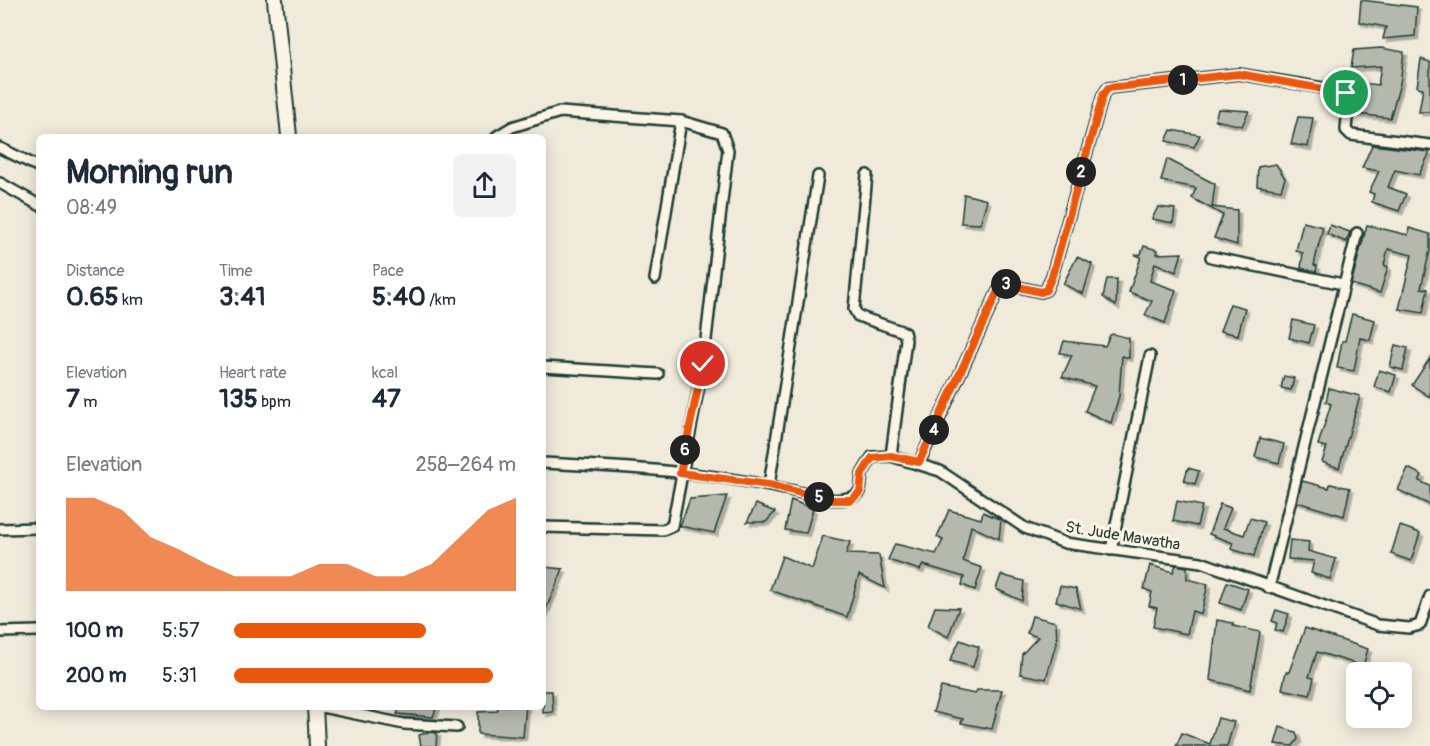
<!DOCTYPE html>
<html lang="en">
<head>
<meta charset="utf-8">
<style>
	body { margin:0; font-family:Pangolin,sans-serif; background:#f2f2f3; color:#1f2937; height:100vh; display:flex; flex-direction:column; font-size:22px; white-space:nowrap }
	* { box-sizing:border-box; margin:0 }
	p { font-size:20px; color:#747a83 }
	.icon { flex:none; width:33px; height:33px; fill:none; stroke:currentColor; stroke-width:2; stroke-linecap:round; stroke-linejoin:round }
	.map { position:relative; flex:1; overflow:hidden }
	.sheet { position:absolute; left:36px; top:134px; width:510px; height:576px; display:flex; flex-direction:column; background:#fff; border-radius:9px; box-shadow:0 3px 15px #0003 }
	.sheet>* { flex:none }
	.controls { position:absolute; left:1346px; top:662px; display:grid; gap:12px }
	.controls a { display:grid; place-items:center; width:66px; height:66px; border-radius:9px; background:#fff; box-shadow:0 3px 15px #0003; font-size:30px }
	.pin { position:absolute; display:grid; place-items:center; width:51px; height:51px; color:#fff; margin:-26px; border:3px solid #fff; border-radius:50%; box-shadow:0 2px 6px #0007 }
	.km { position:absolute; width:30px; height:30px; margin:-15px; border-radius:50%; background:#222; color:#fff; font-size:16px; line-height:30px; text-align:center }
	.round { display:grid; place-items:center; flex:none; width:63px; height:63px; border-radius:9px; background:#f2f2f3 }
	.summary { display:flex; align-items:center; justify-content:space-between; height:102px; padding:0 30px }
	h1 { font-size:33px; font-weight:800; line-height:45px }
	.stats { display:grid; grid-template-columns:repeat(3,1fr); gap:9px; height:102px; padding:6px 30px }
	.stats div { display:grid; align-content:center }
	.stats b { font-size:26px; font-weight:800 }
	.stats small { font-size:16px; font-weight:400 }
	.stats p { font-size:16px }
	.chart { height:168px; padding:12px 30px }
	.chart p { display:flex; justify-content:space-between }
	.chart svg { width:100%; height:108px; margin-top:6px; fill:#ea580c; opacity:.7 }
	ul { padding:0 30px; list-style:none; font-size:20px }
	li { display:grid; grid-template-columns:96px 72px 1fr; align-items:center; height:45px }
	li i { height:15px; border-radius:8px; background:#ea580c }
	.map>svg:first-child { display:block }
</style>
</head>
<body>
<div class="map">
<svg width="1430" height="746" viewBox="0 0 1430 746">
	<defs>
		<filter id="shadow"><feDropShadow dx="3.5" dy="3.5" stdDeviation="0" flood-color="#0004"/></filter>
	</defs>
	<rect width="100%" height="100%" fill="#efeada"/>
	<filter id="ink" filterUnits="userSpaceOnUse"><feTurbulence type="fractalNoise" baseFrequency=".0167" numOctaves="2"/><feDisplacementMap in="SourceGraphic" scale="12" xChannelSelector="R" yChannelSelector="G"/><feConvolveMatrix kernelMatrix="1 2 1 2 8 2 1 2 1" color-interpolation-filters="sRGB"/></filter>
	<g filter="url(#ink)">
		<!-- building -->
		<g fill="#b5b9ad" stroke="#1f3d34" stroke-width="1.5" filter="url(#shadow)">
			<polygon points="1361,0 1417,7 1415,36 1383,39 1386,27 1359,22"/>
			<polygon points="1381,48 1404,52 1400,84 1390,118 1357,114 1363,83 1378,85 1381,66 1351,68 1354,50"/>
			<polygon points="1421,59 1430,62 1430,112 1419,112 1423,88 1417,87"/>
			<polygon points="1218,109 1249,111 1242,126 1215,120"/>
			<polygon points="1298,117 1313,118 1308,147 1291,144"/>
			<polygon points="1171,130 1200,135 1194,147 1166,141"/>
			<polygon points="1372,145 1430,152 1419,175 1395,170 1388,187 1406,194 1399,211 1372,202 1374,194 1369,192 1379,171 1362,168"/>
			<polygon points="1167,159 1215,184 1212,207 1237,210 1237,245 1214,238 1223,215 1192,198 1196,188 1161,181"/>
			<polygon points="1276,164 1285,178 1281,190 1257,186 1258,167"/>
			<polygon points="964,194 987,200 980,224 961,223"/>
			<polygon points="1158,207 1175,209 1173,223 1152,219"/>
			<polygon points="1303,222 1323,227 1314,265 1317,266 1316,272 1301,268 1303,253 1296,251"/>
			<polygon points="1330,225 1350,232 1346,242 1327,234"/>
			<polygon points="1367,225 1408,235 1409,228 1430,234 1430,250 1421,288 1428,289 1423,313 1399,309 1412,255 1388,249 1384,265 1388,267 1380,293 1351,284"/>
			<polygon points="1144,246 1158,250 1157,254 1182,253 1176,272 1155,263 1150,281 1176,290 1165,323 1145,315 1152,301 1129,292 1141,257 1136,255 1141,254"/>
			<polygon points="1077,257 1092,264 1083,294 1063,284"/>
			<polygon points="1107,279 1117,279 1116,306 1103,297"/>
			<polygon points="1230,304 1245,308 1238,335 1220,331"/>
			<polygon points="1352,314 1375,320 1370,340 1360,338 1354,371 1337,368 1342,341 1345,341"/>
			<polygon points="1293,320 1314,325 1309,343 1289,338"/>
			<polygon points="1113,334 1129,338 1129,358 1122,356 1119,396 1111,423 1085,411 1095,386 1062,377 1072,355 1060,353 1064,341 1105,346 1110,335"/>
			<polygon points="1395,345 1408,348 1403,370 1390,367"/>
			<polygon points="1430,358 1430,397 1412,385"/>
			<polygon points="1379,370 1396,375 1391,392 1374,387"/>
			<polygon points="1284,376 1294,378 1291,390 1281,388"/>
			<polygon points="1329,388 1360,396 1339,468 1322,462 1327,447 1318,445 1331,404 1326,402"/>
			<polygon points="1260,438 1284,444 1279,463 1255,457"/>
			<polygon points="1188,468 1199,471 1195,484 1184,481"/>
			<polygon points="1408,468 1422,475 1419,481 1430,486 1430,505 1398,490"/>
			<polygon points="1302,481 1329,488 1330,484 1350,488 1344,516 1297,502"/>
			<polygon points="727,496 714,533 680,526 690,499"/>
			<polygon points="791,500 813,509 806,533 785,530"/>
			<polygon points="1177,501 1202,506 1197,526 1173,521"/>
			<polygon points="756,504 775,512 766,522 747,522"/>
			<polygon points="1220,504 1231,508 1223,528 1244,535 1250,518 1264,522 1254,556 1231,549 1233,543 1209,534"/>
			<polygon points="949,510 981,519 983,512 1001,520 999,539 971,526 963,561 982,568 975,590 962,585 964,577 923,565 920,570 888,560 895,544 936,554 943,540 937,537"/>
			<polygon points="1400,526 1420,533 1411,561 1391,554"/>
			<polygon points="823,536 850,542 846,554 879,555 885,588 859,575 847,617 770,590 782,556 812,569"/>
			<polygon points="1290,540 1309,542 1308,551 1336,559 1330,579 1311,573 1314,561 1288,559"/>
			<polygon points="1150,565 1173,572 1176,565 1187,567 1187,579 1208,584 1201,614 1192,611 1187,634 1153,627 1157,608 1149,606 1152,592 1144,589"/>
			<polygon points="543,567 563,569 543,616"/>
			<polygon points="1001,575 1024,581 1022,601 996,589"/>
			<polygon points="1227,582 1248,589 1241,610 1220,603"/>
			<polygon points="1060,586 1076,589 1081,609 1056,601"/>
			<polygon points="935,607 959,608 948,637 928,626"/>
			<polygon points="1276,610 1289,614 1283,632 1275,630 1277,623 1272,621"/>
			<polygon points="1032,616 1056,622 1057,640 1046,679 1020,674 1022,654 1038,637 1027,633"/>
			<polygon points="1217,620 1233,623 1233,626 1260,632 1250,690 1210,680"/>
			<polygon points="1305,628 1368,649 1363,666 1317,652 1309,677 1314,678 1310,695 1282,689 1286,672 1289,672"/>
			<polygon points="960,640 979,647 973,667 950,661"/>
			<polygon points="941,687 975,694 977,690 1002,690 992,729 961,723 963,719 933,712"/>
			<polygon points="543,691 552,691 553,712 543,713"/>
			<polygon points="400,706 437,706 433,717 397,714"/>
			<polygon points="499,706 526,706 523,737 478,734 478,712 497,711"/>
			<polygon points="1218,718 1234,722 1227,746 1176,746 1182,733 1210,744"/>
			<polygon points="1280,727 1296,732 1298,739 1293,746 1275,744"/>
			<polygon points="430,732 437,733 436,746 421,746 419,735"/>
		</g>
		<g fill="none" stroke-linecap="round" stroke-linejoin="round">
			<defs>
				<g id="minor">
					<polyline points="497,136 512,127 560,112 681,121 722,133 728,150 703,365 672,526 663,530 543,527"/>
					<polyline points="0,148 39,167"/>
					<polyline points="867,175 854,309 858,316 904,332 906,340 891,456"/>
					<polyline points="0,183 39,205"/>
					<polyline points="1211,257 1343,284"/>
					<polyline points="655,279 681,121"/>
					<polyline points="543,367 658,374"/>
					<path d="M543 463C627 467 712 472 794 491 816 496 842 507 860 492L862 474 872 457 891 456 940 471 1025 528 1065 543 1201 562 1378 625 1409 628 1420 625 1430 596"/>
					<polyline points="919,463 998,291 1005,284 1041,292 1046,290 1052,276 1103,95 1108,88 1239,74 1329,89 1349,95 1346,130 1351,135 1430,145"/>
					<polyline points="769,485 818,176"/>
					<polyline points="0,529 39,528"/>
					<polyline points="1111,550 1150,356"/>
					<polyline points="1269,588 1357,233"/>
					<polyline points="0,632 39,631"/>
					<polyline points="317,706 404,724 457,727"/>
				</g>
				<g id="primary">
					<polyline points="275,0 289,136"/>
					<polyline points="315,706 317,746"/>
				</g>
			</defs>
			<!-- minor casing -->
			<use href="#minor" stroke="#1f3d34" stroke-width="14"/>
			<!-- primary casing -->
			<use href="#primary" stroke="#1f3d34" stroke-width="18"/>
			<!-- minor -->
			<use href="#minor" stroke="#fcf5e5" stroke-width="9"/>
			<!-- primary -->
			<use href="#primary" stroke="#fcf5e5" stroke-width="14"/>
		</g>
	</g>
	<g fill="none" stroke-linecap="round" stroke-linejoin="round" filter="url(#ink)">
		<defs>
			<polyline id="route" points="703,364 680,473 769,485 830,500 851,500 860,492 862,474 872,458 891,456 919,462 998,291 1005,284 1041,292 1046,290 1052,276 1103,95 1108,88 1239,74 1346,93"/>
		</defs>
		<!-- route casing -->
		<use href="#route" stroke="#fff" stroke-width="12"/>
		<!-- route -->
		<use href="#route" stroke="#ea580c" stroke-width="8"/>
	</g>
	<g text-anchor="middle" stroke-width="6" stroke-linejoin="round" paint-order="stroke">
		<!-- street labels -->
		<g font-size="16" fill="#1f3d34" stroke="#fcf5e5">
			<text transform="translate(1123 535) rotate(9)" y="6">St. Jude Mawatha</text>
		</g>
	</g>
</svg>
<div class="controls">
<a><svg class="icon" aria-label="locate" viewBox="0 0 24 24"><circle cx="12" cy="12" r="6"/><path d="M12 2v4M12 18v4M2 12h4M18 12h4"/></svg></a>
</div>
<div class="pin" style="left:1346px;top:93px;background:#1e9e55"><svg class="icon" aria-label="arrive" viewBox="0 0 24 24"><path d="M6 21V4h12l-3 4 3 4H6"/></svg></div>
<div class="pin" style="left:703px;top:364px;background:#d93025"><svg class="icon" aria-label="check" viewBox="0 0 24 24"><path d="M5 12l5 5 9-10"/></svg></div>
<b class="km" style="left:1183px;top:80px">1</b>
<b class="km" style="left:1081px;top:172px">2</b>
<b class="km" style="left:1006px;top:284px">3</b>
<b class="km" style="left:934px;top:430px">4</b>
<b class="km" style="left:819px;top:497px">5</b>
<b class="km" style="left:685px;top:450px">6</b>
<section class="sheet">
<div class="summary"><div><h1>Morning run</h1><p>08:49</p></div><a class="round"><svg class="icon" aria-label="share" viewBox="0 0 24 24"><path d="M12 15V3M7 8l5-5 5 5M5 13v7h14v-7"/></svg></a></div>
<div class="stats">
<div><p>Distance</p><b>0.65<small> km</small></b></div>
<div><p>Time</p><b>3:41</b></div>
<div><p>Pace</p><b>5:40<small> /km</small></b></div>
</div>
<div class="stats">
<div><p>Elevation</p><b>7<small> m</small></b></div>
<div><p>Heart rate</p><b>135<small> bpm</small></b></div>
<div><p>kcal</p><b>47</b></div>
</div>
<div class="chart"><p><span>Elevation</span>258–264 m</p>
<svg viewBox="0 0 160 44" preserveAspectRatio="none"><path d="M0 44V6L10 6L20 11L30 22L40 27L50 33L60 38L70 38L80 38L90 33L100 33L110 38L120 38L130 33L140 22L150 11L160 6V44z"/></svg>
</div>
<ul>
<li><b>100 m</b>5:57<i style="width:68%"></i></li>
<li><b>200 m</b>5:31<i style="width:92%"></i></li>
</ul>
</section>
</div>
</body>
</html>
